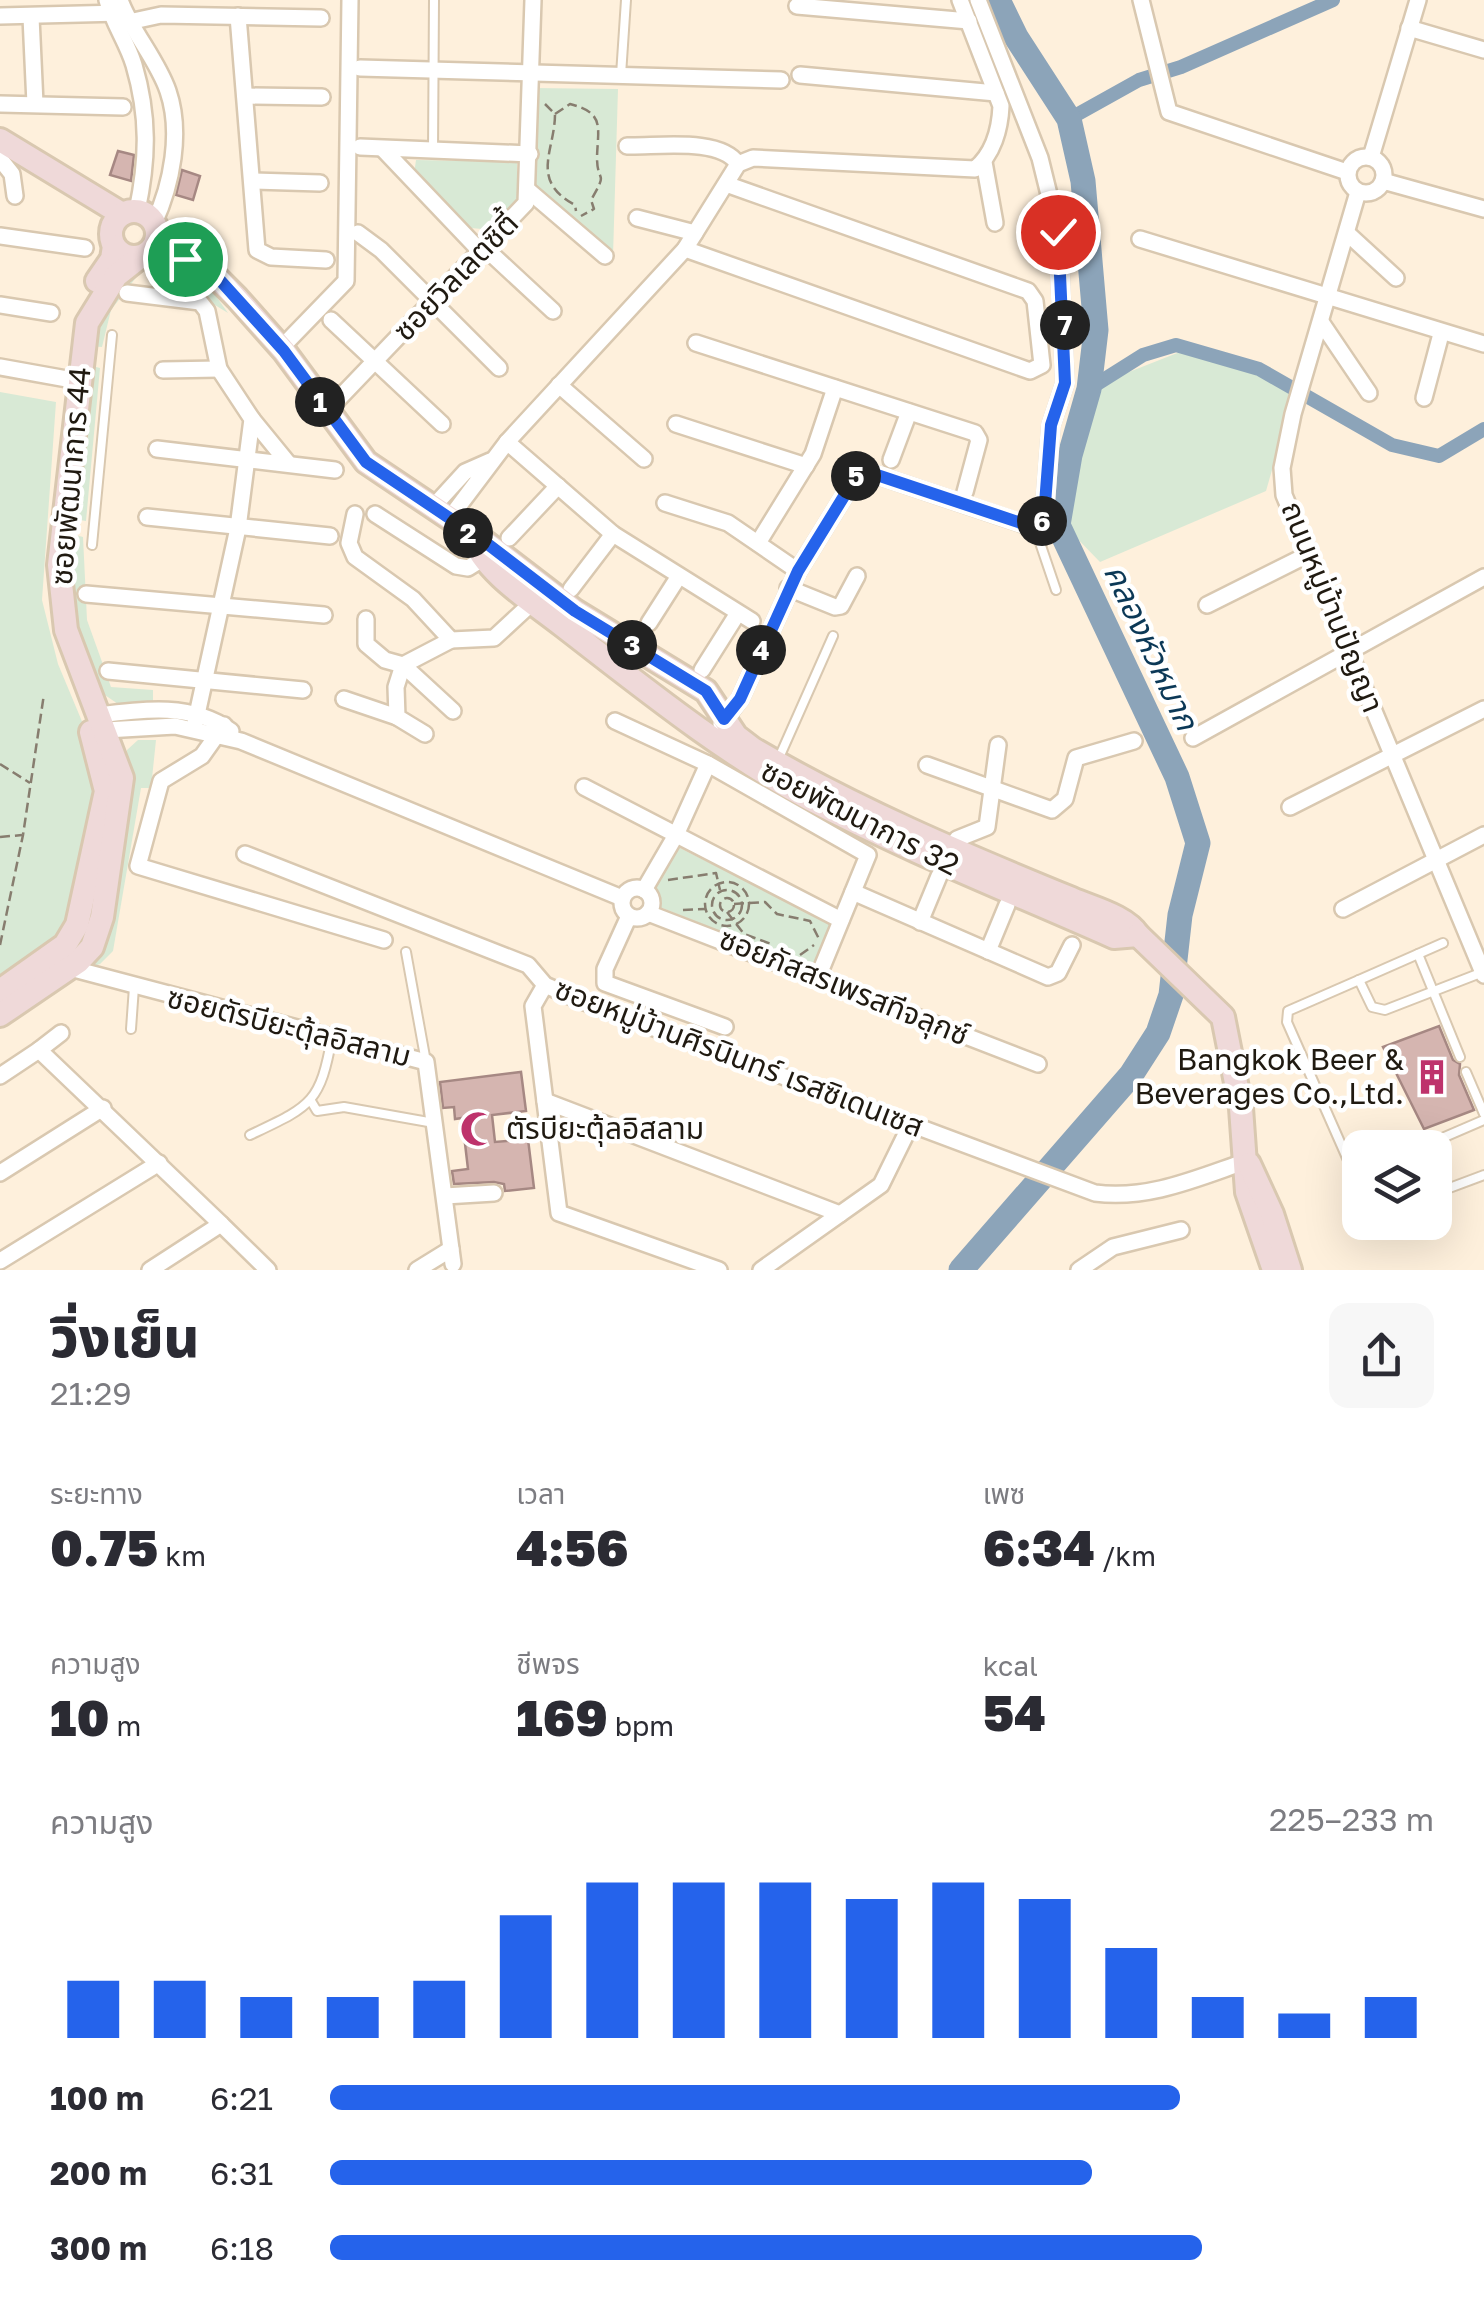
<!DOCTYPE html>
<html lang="th">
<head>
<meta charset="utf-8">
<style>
	body { margin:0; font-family:"Golos Text","Noto Sans Thai",sans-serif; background:#f7f7f7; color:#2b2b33; height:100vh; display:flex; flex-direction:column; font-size:38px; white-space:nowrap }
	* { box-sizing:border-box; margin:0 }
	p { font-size:32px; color:#7c7c81 }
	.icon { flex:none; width:55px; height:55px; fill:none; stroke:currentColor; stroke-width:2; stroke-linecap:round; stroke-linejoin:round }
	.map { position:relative; height:1270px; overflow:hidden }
	.side { display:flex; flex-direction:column; background:#fff; flex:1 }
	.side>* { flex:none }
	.buttons { position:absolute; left:1342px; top:1130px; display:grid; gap:20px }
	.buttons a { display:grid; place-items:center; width:110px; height:110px; border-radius:20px; background:#fff; box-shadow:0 10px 40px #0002; font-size:50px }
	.pin { position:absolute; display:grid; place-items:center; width:85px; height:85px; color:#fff; margin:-42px; border:5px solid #fff; border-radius:50%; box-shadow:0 2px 10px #0007 }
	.km { position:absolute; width:50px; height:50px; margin:-25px; border-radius:50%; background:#222; color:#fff; font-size:28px; line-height:50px; text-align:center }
	.round { display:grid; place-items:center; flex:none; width:105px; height:105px; border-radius:20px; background:#f7f7f7 }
	.headline { display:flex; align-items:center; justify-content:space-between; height:170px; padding:0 50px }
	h1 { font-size:55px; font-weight:800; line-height:75px }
	.figures { display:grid; grid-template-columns:repeat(3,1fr); gap:15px; height:170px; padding:10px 50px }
	.figures div { display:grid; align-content:center }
	.figures b { font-size:50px; font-weight:800 }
	.figures small { font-size:28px; font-weight:400 }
	.figures p { font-size:28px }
	.chart { height:280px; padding:20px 50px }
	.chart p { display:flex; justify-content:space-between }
	.chart svg { width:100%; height:180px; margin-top:10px; stroke:#2563eb; stroke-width:6 }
	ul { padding:0 50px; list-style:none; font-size:32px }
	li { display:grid; grid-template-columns:160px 120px 1fr; align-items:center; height:75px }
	li i { height:25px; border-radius:12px; background:#2563eb }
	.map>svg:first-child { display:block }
</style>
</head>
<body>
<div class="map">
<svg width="1484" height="1270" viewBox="0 0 1484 1270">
	<rect width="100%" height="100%" fill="#fef0dc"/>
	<!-- green -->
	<g fill="#d8e9d5">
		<polygon points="532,88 618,89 613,256 533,188"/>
		<polygon points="416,160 517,162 517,206 492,230 471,228 414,174"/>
		<polygon points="152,259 213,292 228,313 156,269 141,271 111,310 102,347 89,346 95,316 141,263"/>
		<polygon points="1190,348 1295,390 1266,491 1100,562 1066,527 1070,455 1096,385"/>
		<polygon points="88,365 100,368 86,521 72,519"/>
		<polygon points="0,392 56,402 42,600 58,664 86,731 98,787 74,915 63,935 0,979"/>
		<polygon points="72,534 83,537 87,620 111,687 153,690 153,704 118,704 102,693 75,621 69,578"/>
		<polygon points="138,740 156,740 151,788 141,788 113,951 100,964 88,968 128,793 127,750"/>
		<polygon points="676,846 833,925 813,969 660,907 655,884"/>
	</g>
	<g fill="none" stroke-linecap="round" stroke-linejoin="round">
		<!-- canal -->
		<g stroke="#8ca4b9" stroke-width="14">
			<polyline points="1069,119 1139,80 1181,67 1333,0"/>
			<polyline points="1089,389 1143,355 1176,345 1259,369 1392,445 1439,456 1484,429"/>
		</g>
		<!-- river -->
		<polyline stroke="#8ca4b9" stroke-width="25" points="961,1270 1131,1075 1158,1033 1171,995 1180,915 1198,843 1177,777 1058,525 1070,455 1089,389 1096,330 1083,181 1069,119 1016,37 998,0"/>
	</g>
	<!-- building -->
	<g fill="#d5b5b0" stroke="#a68883" stroke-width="2.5">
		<polygon points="118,151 134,155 131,181 110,175"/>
		<polygon points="182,170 200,176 193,200 176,195"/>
		<polygon points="1439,1026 1453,1060 1460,1064 1459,1075 1474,1110 1424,1129 1383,1047"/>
		<polygon points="521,1072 526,1111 492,1115 495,1142 528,1139 534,1188 505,1191 504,1184 494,1182 454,1184 452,1171 468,1169 462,1118 455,1119 454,1107 443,1108 440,1082"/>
	</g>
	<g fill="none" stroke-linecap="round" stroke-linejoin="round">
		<defs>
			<g id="lane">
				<polyline points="621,75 626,0"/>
				<polyline points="433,151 434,0"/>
				<polyline points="1035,528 1056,590"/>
				<polyline points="92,545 112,335"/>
				<polyline points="778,760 833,636"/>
				<polyline points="406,952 426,1062"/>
				<polyline points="1418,954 1460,1057"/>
				<polyline points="1359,980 1443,943"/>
				<polyline points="131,1029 134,987"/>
				<polyline points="1466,1072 1484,1114"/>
				<polyline points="311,1101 317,1111 344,1107 434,1123"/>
				<path d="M250 1135C311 1106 320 1104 332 1037"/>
				<polyline points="1419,1148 1484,1120"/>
				<polyline points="1360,1171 1351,1167 1287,1022 1288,1011 1359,980 1372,1007 1385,1010 1483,972"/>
				<polyline points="1444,1190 1484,1175"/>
			</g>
			<g id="street">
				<path d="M107 0C113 23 127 42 134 65 149 116 148 159 137 211"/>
				<path d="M120 0C131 31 157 59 168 91 182 132 172 184 154 223"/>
				<polyline points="1141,0 1169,112 1347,172"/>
				<polyline points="797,6 969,21"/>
				<polyline points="0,16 121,13"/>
				<polyline points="238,16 257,250 271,257 326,260"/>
				<polyline points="31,17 35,104"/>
				<polyline points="124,23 161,15 321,18"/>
				<polyline points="1409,28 1484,50"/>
				<polyline points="360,68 781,80"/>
				<polyline points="800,75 996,93"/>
				<polyline points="245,96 322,97"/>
				<polyline points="0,104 123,107"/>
				<path d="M627 146C657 147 720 137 738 164"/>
				<polyline points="360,147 530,154"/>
				<polyline points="383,149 481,252"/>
				<circle cx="1366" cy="175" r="18"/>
				<polyline points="1371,157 1418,0"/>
				<polyline points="0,159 12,174 15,196"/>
				<polyline points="984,162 995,223"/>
				<polyline points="252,181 320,183"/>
				<polyline points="1383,181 1484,209"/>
				<polyline points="529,191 605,256"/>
				<polyline points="1358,192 1293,414 1282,468 1284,495 1484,975"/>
				<polyline points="637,218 695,233"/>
				<polyline points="358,233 381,250 499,368"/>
				<polyline points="1347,233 1396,278"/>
				<polyline points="0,236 85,248"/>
				<polyline points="1140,239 1484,344"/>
				<polyline points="485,248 553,311"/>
				<polyline points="685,249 1030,371 1042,365 1035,301 1028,291 726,184"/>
				<polyline points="127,293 200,302 207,311 219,369 252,419 238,528 194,728"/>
				<polyline points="0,305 51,313"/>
				<polyline points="331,320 442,424"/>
				<polyline points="1321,322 1369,393"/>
				<polyline points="696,343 975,433 979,440 965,492"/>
				<polyline points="281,348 346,281 350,0"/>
				<polyline points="0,367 78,381"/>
				<polyline points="163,370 219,369"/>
				<polyline points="559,385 644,459"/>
				<polyline points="1424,398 1441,334"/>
				<polyline points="327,411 526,203 533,0"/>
				<polyline points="252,419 288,463"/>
				<polyline points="676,424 806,466"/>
				<polyline points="507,442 613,534 752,621"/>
				<polyline points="157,449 335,470"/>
				<polyline points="891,460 909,412"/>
				<polyline points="665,503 728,523 798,571"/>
				<polyline points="432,508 465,472 490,461"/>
				<polyline points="355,514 349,543 355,557 413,599 451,640 494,638 533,602"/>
				<polyline points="375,514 456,566 468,568 484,558"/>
				<polyline points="147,517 330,536"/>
				<path d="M449 519 507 442 685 249 738 164 753 158 975 169C993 154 1000 129 1001 106L960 0"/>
				<polyline points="509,538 558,486"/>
				<polyline points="758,543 813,454 835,388"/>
				<polyline points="788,588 835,607 841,606 857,576"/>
				<polyline points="571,589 613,534"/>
				<polyline points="86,594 324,615"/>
				<polyline points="1207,605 1309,554"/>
				<polyline points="366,619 366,644 385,660 403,665 453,711"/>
				<polyline points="649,623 679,576"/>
				<polyline points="702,670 738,613"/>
				<polyline points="108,671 303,690"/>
				<polyline points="344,699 397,717"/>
				<path d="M100 715C144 709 193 703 231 731"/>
				<polyline points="615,721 708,764 868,855 818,977"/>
				<polyline points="721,724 740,699 798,571 857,475 868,472 1035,528 1044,517 1051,425 1065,383 1058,231 1040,158 978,0"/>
				<polyline points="224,725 202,756 161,781 138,866 384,940"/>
				<polyline points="106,730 175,726 241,741 622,898"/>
				<polyline points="425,734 397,717 396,687 403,665 451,640"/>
				<polyline points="1193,738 1484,577"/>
				<polyline points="927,765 1052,810 1065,799 1076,758 1134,741"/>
				<polyline points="584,787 841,920"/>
				<polyline points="1290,807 1484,709"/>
				<polyline points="951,849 957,839 987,827 998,745"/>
				<path d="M245 854 528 965 545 985 579 1000 1095 1193C1149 1200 1197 1178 1247 1161"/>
				<circle cx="637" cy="903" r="15"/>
				<polyline points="644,890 676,835 708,764"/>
				<polyline points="853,892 1048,977 1058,973 1072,945"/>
				<polyline points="1343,909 1484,835"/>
				<polyline points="648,913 1038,1064"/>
				<polyline points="629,916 605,969 605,983 725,1027"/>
				<polyline points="920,922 939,876"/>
				<polyline points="988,951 1007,905"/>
				<polyline points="70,968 426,1062 453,1264"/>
				<polyline points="545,985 533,1006 559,1213 719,1270"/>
				<polyline points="39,1050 61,1033"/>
				<polyline points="0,1076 39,1050 221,1224 150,1270"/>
				<polyline points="545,1101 840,1214"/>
				<polyline points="0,1173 103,1108"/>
				<polyline points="445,1196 494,1193"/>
				<polyline points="221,1224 268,1270"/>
				<polyline points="0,1261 159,1163"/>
				<polyline points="417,1270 451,1249"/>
				<polyline points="761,1270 881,1185 911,1124"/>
				<polyline points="1079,1270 1113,1247 1181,1230"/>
			</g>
			<g id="secondary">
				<polyline points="0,140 122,214"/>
				<circle cx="134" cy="234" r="23"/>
				<path d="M155 244 217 278 237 298 284 351 366 462 485 542 575 611 706 691 736 736 753 749C855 809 962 854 1072 899 1092 908 1126 916 1138 935L1114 937C1013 892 908 851 810 799 722 752 641 686 562 625 533 602 484 572 472 536"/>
				<polyline points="97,281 112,259 114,246"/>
				<polyline points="1138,935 1223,1017 1241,1108 1247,1192 1274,1270"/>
				<polyline points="0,991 65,945 77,925 106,791 91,732"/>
				<polyline points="0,1015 78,962 92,947 102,917 122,778 66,630 59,565 87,323 116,276 140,257"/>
				<polyline points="1249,1164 1272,1214 1290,1270"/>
			</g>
		</defs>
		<!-- lane casing -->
		<use href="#lane" stroke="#d9c8b0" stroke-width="12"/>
		<!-- street casing -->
		<use href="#street" stroke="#d9c8b0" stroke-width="20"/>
		<!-- secondary casing -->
		<use href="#secondary" stroke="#d9c8b0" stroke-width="28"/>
		<!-- path -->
		<g stroke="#877d6f" stroke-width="2.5" stroke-dasharray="10 5" stroke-linecap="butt">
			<path d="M545 104 555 114C555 151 529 180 575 205L576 211"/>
			<path d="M555 114 570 104C605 113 598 127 597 157 597 185 609 169 591 200L594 209 581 216"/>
			<polyline points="0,764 30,783"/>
			<polyline points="0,837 22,835"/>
			<polyline points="668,880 716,873 720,890"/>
			<circle cx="727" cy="904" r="22"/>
			<circle cx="727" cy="905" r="15"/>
			<circle cx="727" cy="905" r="7"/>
			<polyline points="734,904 765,902 777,914 810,921 819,939"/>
			<polyline points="683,910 705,909"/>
			<polyline points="727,912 744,934 771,944"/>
			<polyline points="0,945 23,835 44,694"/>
			<polyline points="800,955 814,945"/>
		</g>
		<!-- lane -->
		<use href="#lane" stroke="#fff" stroke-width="8"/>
		<!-- street -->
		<use href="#street" stroke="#fff" stroke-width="15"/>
		<!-- secondary -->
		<use href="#secondary" stroke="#efd9d9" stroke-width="22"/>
	</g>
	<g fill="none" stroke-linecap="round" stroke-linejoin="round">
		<defs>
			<polyline id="route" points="185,259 218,278 284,351 366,462 485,542 575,611 706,691 724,719 740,699 798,571 857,475 868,472 1036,528 1044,517 1051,425 1065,383 1058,232"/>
		</defs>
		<!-- route casing -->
		<use href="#route" stroke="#fff" stroke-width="20"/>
		<!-- route -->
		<use href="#route" stroke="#2563eb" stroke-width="12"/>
	</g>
	<!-- icons -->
	<defs>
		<symbol id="building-bare" viewBox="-9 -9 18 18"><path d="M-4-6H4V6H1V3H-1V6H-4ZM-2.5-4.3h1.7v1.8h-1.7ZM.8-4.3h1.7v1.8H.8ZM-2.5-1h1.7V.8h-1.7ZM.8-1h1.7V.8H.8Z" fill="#be336c" stroke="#fff" stroke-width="2.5" paint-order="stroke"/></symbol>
		<symbol id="mosque-bare" viewBox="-9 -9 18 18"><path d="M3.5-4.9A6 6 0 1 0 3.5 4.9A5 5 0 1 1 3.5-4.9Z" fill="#be336c" stroke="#fff" stroke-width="2.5" paint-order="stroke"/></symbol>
	</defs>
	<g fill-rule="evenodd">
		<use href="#building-bare" x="1407" y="1052" width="50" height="50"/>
		<use href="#mosque-bare" x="453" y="1104" width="50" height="50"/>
	</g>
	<g text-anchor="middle" stroke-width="9" stroke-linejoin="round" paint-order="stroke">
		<!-- street labels -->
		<g font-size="30" fill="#201a11" stroke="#fff">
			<text transform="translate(456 277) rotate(-46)" y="10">ซอยวิลเลตซิตี้</text>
			<text transform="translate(71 476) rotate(-85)" y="10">ซอยพัฒนาการ 44</text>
			<text transform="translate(1332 607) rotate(68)" y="10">ถนนหมู่บ้านปัญญา</text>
			<text transform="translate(860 818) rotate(27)" y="10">ซอยพัฒนาการ 32</text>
			<text transform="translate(844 987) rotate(22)" y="10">ซอยภัสสรเพรสทีจลุกซ์</text>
			<text transform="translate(289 1027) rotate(14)" y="10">ซอยตัรบียะตุ้ลอิสลาม</text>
			<text transform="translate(739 1058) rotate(21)" y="10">ซอยหมู่บ้านศิรนินทร์ เรสซิเดนเซส</text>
		</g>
		<!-- poi labels -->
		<g font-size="30" fill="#201a11" stroke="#fff" text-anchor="end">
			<text x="1404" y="1070">Bangkok Beer &amp;<tspan x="1404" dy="34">Beverages Co.,Ltd.</tspan></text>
			<text x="506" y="1139" text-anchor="start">ตัรบียะตุ้ลอิสลาม</text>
		</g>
		<!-- water labels -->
		<g font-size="32" font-style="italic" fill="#0b3856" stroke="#fff">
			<text transform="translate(1151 647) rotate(65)" y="11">คลองหัวหมาก</text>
		</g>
	</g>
</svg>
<div class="buttons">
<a><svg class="icon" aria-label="layers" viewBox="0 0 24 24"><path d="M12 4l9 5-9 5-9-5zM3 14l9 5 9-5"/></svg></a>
</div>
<div class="pin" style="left:185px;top:259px;background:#1e9e55"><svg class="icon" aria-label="arrive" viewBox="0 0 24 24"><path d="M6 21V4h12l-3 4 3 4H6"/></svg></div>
<div class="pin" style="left:1058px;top:232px;background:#d93025"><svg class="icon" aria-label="check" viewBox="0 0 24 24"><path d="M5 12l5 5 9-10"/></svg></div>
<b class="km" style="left:320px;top:402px">1</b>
<b class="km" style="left:468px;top:533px">2</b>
<b class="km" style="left:632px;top:645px">3</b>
<b class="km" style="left:761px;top:650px">4</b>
<b class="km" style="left:856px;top:476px">5</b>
<b class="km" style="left:1042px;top:521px">6</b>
<b class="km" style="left:1065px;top:325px">7</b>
</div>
<section class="side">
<div class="headline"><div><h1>วิ่งเย็น</h1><p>21:29</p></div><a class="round"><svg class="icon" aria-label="share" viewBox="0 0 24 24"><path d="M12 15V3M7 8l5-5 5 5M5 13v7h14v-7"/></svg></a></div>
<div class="figures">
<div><p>ระยะทาง</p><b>0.75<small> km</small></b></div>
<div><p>เวลา</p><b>4:56</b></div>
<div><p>เพซ</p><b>6:34<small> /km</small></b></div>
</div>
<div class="figures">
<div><p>ความสูง</p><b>10<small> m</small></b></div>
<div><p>ชีพจร</p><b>169<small> bpm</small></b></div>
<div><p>kcal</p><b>54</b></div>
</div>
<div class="chart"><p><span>ความสูง</span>225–233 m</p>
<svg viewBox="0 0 160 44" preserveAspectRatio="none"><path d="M5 44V30M15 44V30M25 44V34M35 44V34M45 44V30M55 44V14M65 44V6M75 44V6M85 44V6M95 44V10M105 44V6M115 44V10M125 44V22M135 44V34M145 44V38M155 44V34"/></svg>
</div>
<ul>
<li><b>100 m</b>6:21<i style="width:77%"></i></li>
<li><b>200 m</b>6:31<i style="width:69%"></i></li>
<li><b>300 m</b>6:18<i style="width:79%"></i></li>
</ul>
</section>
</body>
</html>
